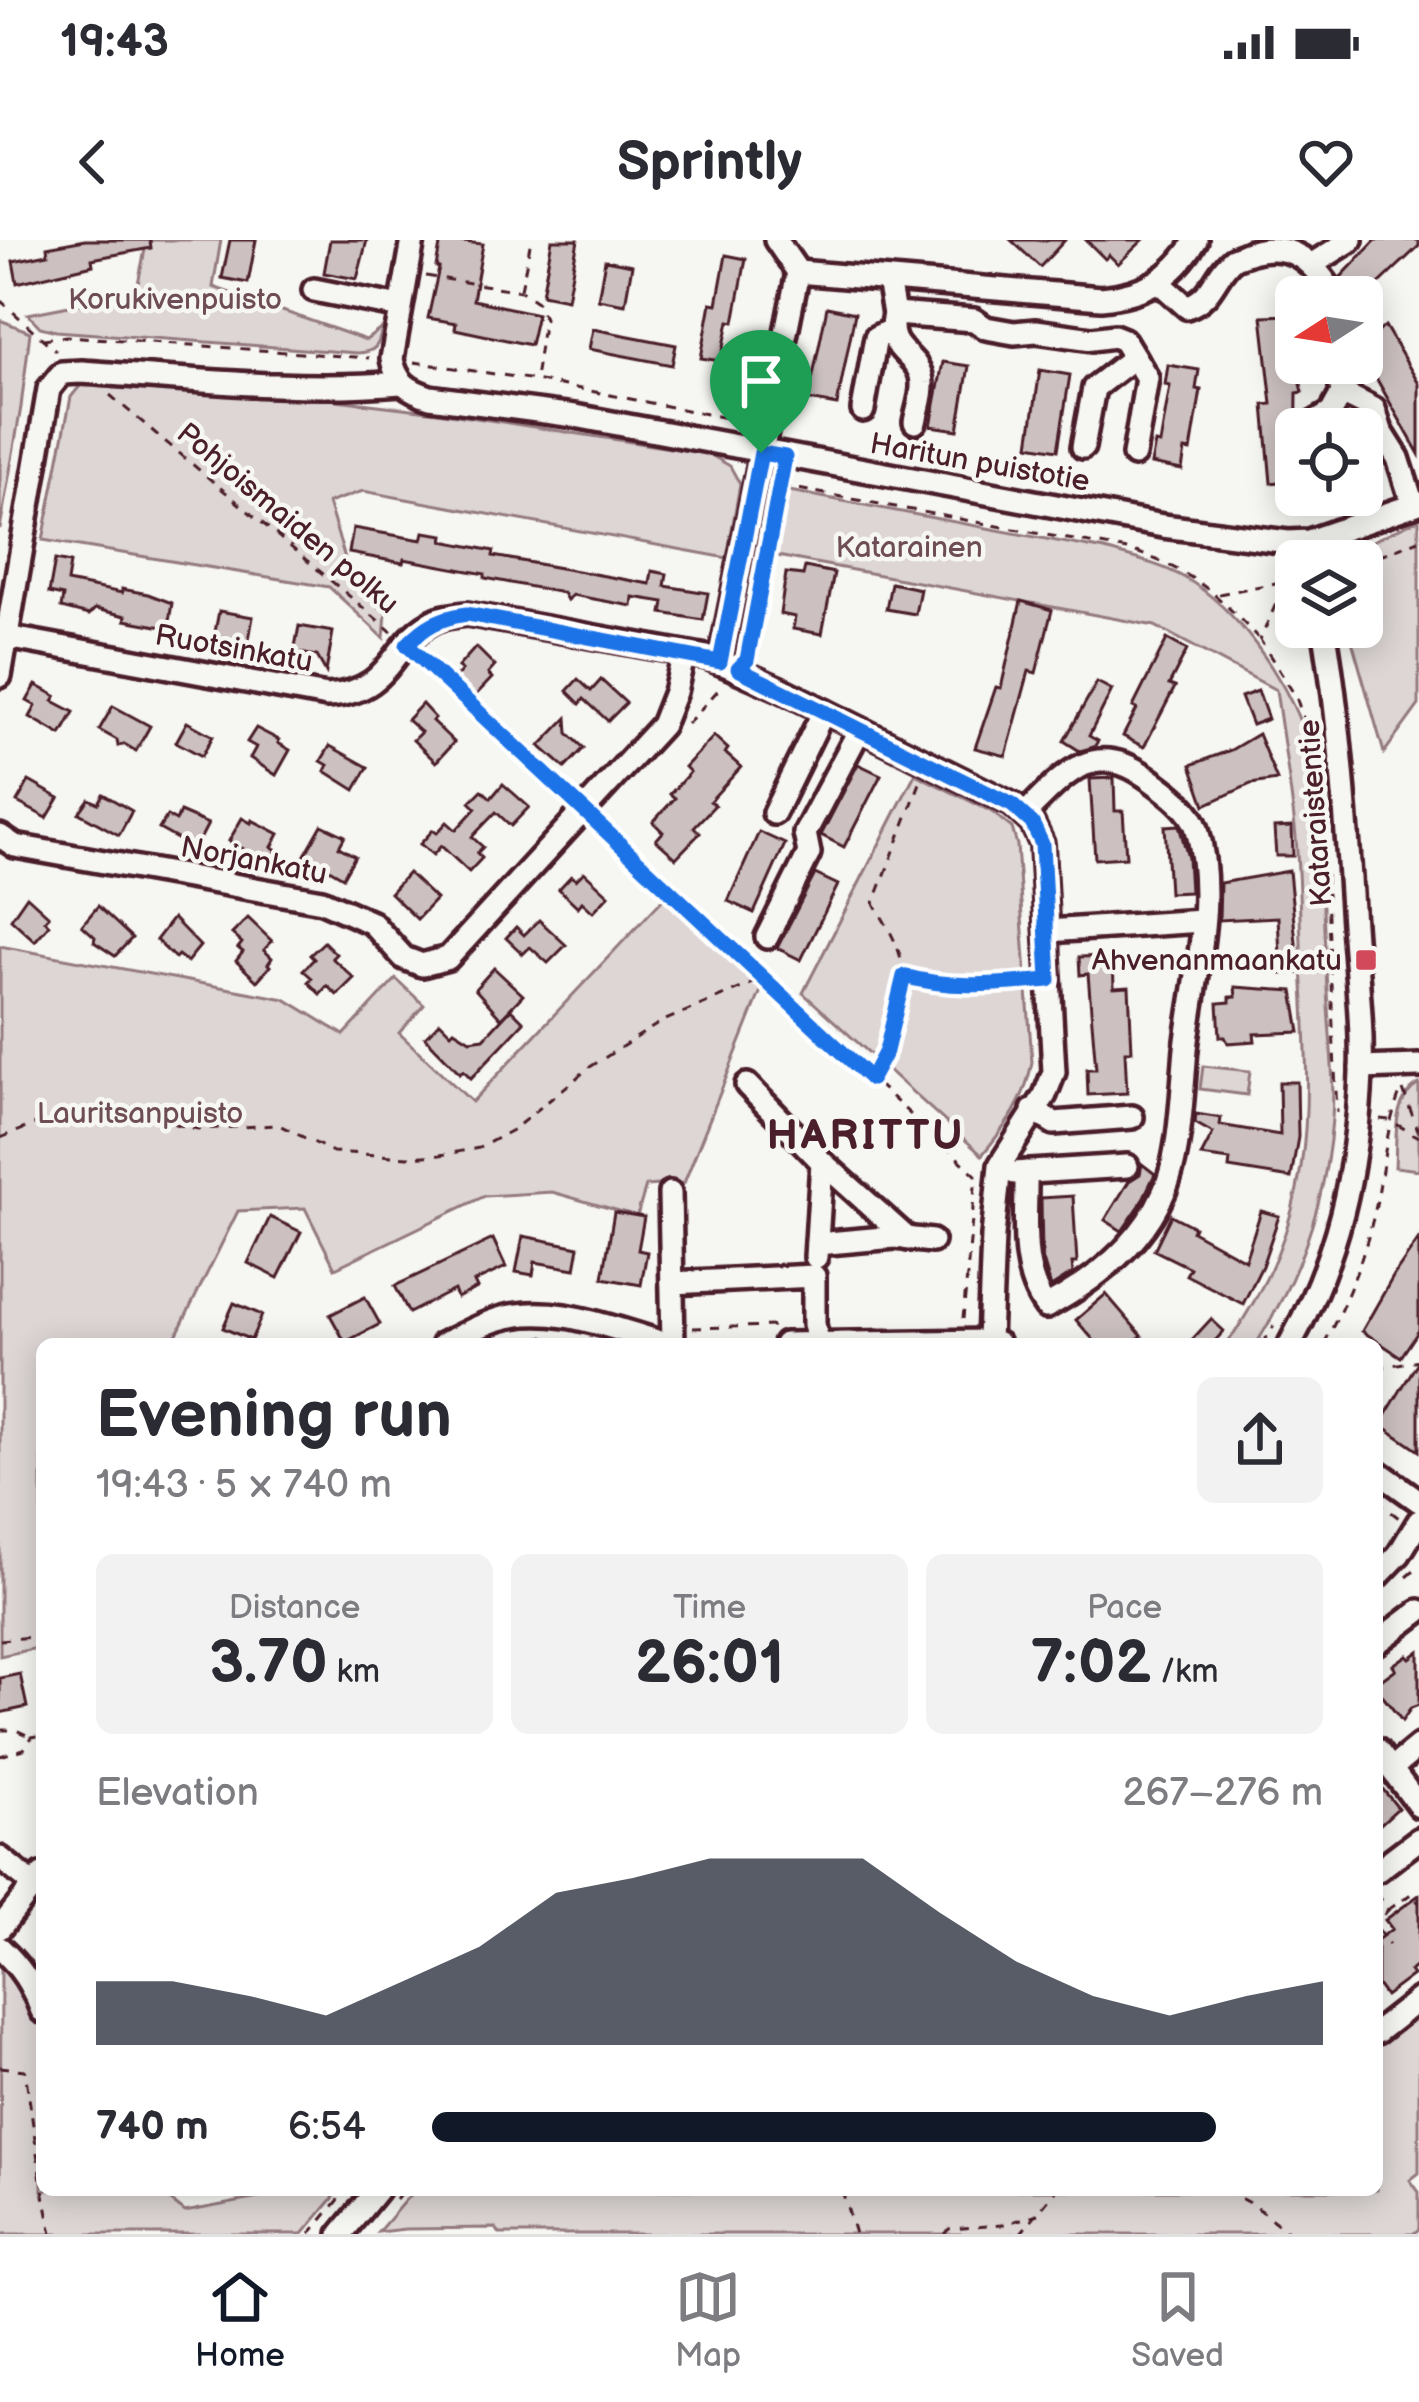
<!DOCTYPE html>
<html lang="en">
<head>
<meta charset="utf-8">
<style>
	body { margin:0; font-family:"Balsamiq Sans",sans-serif; background:#f2f2f3; color:#2b2b33; height:100vh; display:flex; flex-direction:column; font-size:45px; white-space:nowrap }
	* { box-sizing:border-box; margin:0 }
	p { font-size:39px; color:#7c7c81 }
	.icon { flex:none; width:66px; height:66px; fill:none; stroke:currentColor; stroke-width:2; stroke-linecap:round; stroke-linejoin:round }
	.map { position:relative; flex:1; overflow:hidden }
	.drawer { position:absolute; left:36px; top:1098px; width:1347px; height:858px; display:flex; flex-direction:column; background:#fff; border-radius:18px; box-shadow:0 6px 30px #0003 }
	.drawer>* { flex:none }
	.needle { width:78px; rotate:258deg }
	.tools { position:absolute; left:1275px; top:36px; display:grid; gap:24px }
	.tools a { display:grid; place-items:center; width:108px; height:108px; border-radius:18px; background:#fff; box-shadow:0 6px 30px #0003; font-size:60px }
	.pin { position:absolute; display:grid; place-items:center; width:102px; height:102px; color:#fff; margin:-123px -51px; border-radius:50% 50% 50% 0; rotate:-45deg; box-shadow:0 0 12px #0007 }
	.pin .icon { rotate:45deg }
	.round { display:grid; place-items:center; flex:none; width:126px; height:126px; border-radius:18px; background:#f2f2f3 }
	.summary { display:flex; align-items:center; justify-content:space-between; height:204px; padding:0 60px }
	h1 { font-size:66px; font-weight:700; line-height:90px }
	.stats { display:grid; grid-template-columns:repeat(3,1fr); gap:18px; height:204px; padding:12px 60px }
	.stats div { display:grid; align-content:center; border-radius:18px; background:#f2f2f3; text-align:center }
	.stats b { font-size:60px; font-weight:700 }
	.stats small { font-size:33px; font-weight:400 }
	.stats p { font-size:33px }
	.chart { height:336px; padding:24px 60px }
	.chart p { display:flex; justify-content:space-between }
	.chart svg { width:100%; height:216px; margin-top:12px; fill:#111827; opacity:.7 }
	ul { padding:0 60px; list-style:none; font-size:39px }
	li { display:grid; grid-template-columns:192px 144px 1fr; align-items:center; height:90px }
	li i { height:30px; border-radius:15px; background:#111827 }
	.status { display:flex; justify-content:space-between; align-items:center; height:84px; padding:0 60px; background:#fff; direction:ltr }
	.status svg { height:33px; fill:currentColor }
	header { display:flex; justify-content:space-between; align-items:center; height:156px; padding:0 60px; background:#fff; font-size:54px; font-weight:700 }
	.tab-bar { display:flex; justify-content:space-around; align-items:center; height:168px; border-top:3px solid #e1e1e2; background:#fff; font-size:33px; color:#7c7c81 }
	.tab-bar a { display:grid; justify-items:center; gap:6px }
	.tab-bar .selected { color:#111827 }
	.map>svg:first-child { display:block }
</style>
</head>
<body>
<div class="status"><b>19:43</b><svg viewBox="0 0 49 12"><path d="M0 12V9h3v3zM5 12V6h3v6zM10 12V3h3v9zM15 12V0h3v12zM26 1h20v11H26zM47 4h2v5h-2z"/></svg></div>
<header><svg class="icon" aria-label="back" viewBox="0 0 24 24"><path d="M15 5l-7 7 7 7"/></svg>Sprintly<svg class="icon" aria-label="heart" viewBox="0 0 24 24"><path d="M12 20l-8-8c-3-5 5-10 8-4 3-6 11-1 8 4z"/></svg></header>
<div class="map">
<svg width="1419" height="1994" viewBox="0 0 1419 1994">
	<rect width="100%" height="100%" fill="#f6f6f2"/>
	<filter id="ink" filterUnits="userSpaceOnUse"><feTurbulence type="fractalNoise" baseFrequency=".00833" numOctaves="2"/><feDisplacementMap in="SourceGraphic" scale="24" xChannelSelector="R" yChannelSelector="G"/><feConvolveMatrix kernelMatrix="1 2 1 2 8 2 1 2 1" color-interpolation-filters="sRGB"/></filter>
	<g filter="url(#ink)">
		<!-- green -->
		<g fill="#ddd6d5" stroke="#947a80" stroke-width="3">
			<path d="M147 0H221L213 47 366 100 382 88C379 106 376 112 357 113L56 91 40 87 28 74 136 53Z"/>
			<polygon points="0,80 30,92 21,167 0,289"/>
			<polygon points="84,141 302,156 437,172 709,214 730,226 740,244 727,318 363,251 328,263 352,341 386,373 384,398 329,347 43,300 71,157"/>
			<path d="M784 250 1105 310C1132 318 1161 324 1185 338 1237 368 1283 436 1304 491 1312 515 1315 540 1318 565 1321 626 1324 688 1327 750 1329 792 1335 837 1332 879 1326 960 1300 1036 1256 1104H1227C1318 975 1310 875 1302 726 1300 683 1299 639 1296 597 1291 548 1283 499 1276 450L1155 386 772 315Z"/>
			<polygon points="1419,279 1419,465 1384,513 1348,387 1362,387 1362,321 1346,321 1349,312"/>
			<path d="M915 534 992 572 1012 588 1017 605 1032 822C1024 864 1008 883 982 915L803 753Z"/>
			<polygon points="664,658 762,748 684,943 646,946 637,976 552,952 485,956 335,1028 305,968 238,971 172,1104 42,1104 42,1407 0,1416 0,706 285,759 344,795 396,739 424,765 399,793 472,862"/>
			<polygon points="1203,826 1250,831 1247,855 1200,849"/>
			<path d="M1419 844V930L1395 927C1397 898 1391 860 1419 844Z"/>
			<polygon points="1,1725 22,1747 42,1785 42,1950 157,1950 185,1972 285,1953 287,1950 340,1950 303,1994 0,1994"/>
			<polygon points="1419,1766 1419,1933 1410,1940 1419,1952 1419,1989 1413,1994 500,1994 496,1988 405,1989 378,1992 414,1950 1377,1950 1377,1802"/>
		</g>
		<!-- building -->
		<g fill="#ccc1c0" stroke="#4a1f2b" stroke-width="3">
			<polygon points="85,0 150,0 151,8 92,19 93,25 17,43 13,21 48,14 47,7"/>
			<polygon points="230,0 256,0 248,43 222,38"/>
			<polygon points="330,0 367,0 357,39 324,33"/>
			<polygon points="441,0 483,4 473,60 537,74 530,105 455,89 456,83 428,78 439,28 436,27"/>
			<polygon points="552,0 578,0 567,59 542,54"/>
			<polygon points="1011,0 1065,0 1040,27"/>
			<polygon points="1086,0 1143,0 1118,24 1109,15 1105,19"/>
			<polygon points="1376,0 1419,0 1419,6 1364,58 1341,37"/>
			<polygon points="726,15 746,19 734,82 729,81 721,121 701,118 711,63 717,64"/>
			<polygon points="605,20 632,25 625,64 598,59"/>
			<polygon points="827,67 855,73 837,165 808,160"/>
			<polygon points="1294,75 1296,123 1303,152 1297,153 1296,240 1271,243 1264,165 1272,164 1262,76"/>
			<polygon points="1385,86 1419,144 1419,214 1362,113 1362,107"/>
			<polygon points="593,89 676,105 672,125 589,109"/>
			<polygon points="943,122 969,126 958,190 931,186"/>
			<polygon points="1168,125 1199,130 1196,149 1201,150 1191,211 1185,210 1182,230 1151,224 1155,203 1160,204 1170,146 1165,145"/>
			<polygon points="1040,130 1070,135 1058,210 1029,205"/>
			<polygon points="353,288 422,300 424,292 444,295 443,301 494,311 493,316 650,344 652,331 667,334 665,346 708,353 703,380 662,373 664,362 633,357 632,366 572,355 567,360 563,353 485,338 485,334 404,319 403,323 349,313"/>
			<polygon points="55,320 70,323 67,342 122,353 122,349 148,354 172,363 168,388 125,380 126,376 95,369 89,375 61,368 63,356 49,353"/>
			<polygon points="805,327 834,333 822,394 793,389 795,377 780,374 786,333 803,335"/>
			<polygon points="891,343 920,349 915,374 886,369"/>
			<polygon points="1021,361 1052,370 1036,433 1029,431 1006,516 975,508 996,447 1001,448"/>
			<polygon points="219,371 253,377 248,405 214,397"/>
			<polygon points="299,386 333,392 326,432 317,416 294,412"/>
			<polygon points="1167,399 1187,410 1169,445 1175,447 1144,507 1123,496 1137,469 1133,467"/>
			<polygon points="476,407 495,426 488,434 492,438 475,456 455,438 462,430 458,427"/>
			<polygon points="578,439 591,451 601,440 626,463 608,481 584,459 580,464 567,451"/>
			<polygon points="1097,442 1112,450 1089,496 1098,501 1094,507 1080,511 1064,501"/>
			<polygon points="36,445 56,456 53,461 74,472 61,495 30,477 36,466 27,461"/>
			<polygon points="1258,451 1268,479 1252,485 1241,457"/>
			<polygon points="422,464 435,478 432,481 454,502 436,522 413,500 421,492 407,480"/>
			<polygon points="113,466 150,486 136,511 124,504 118,506 117,500 99,490"/>
			<polygon points="567,478 568,493 584,508 565,528 540,506"/>
			<polygon points="187,482 213,496 202,516 176,502"/>
			<polygon points="256,488 279,500 278,503 290,510 276,535 250,518 256,507 247,502"/>
			<polygon points="1258,494 1277,540 1251,544 1205,565 1191,525 1231,510"/>
			<polygon points="714,496 728,509 725,513 741,527 710,561 715,565 694,587 700,593 676,618 656,600 663,592 653,582 675,558 670,554 690,532 685,527"/>
			<polygon points="330,506 368,527 355,550 325,531 328,525 321,521"/>
			<polygon points="858,524 881,535 844,607 821,595"/>
			<polygon points="1114,538 1115,571 1123,571 1126,617 1095,619 1090,539"/>
			<polygon points="29,541 59,558 47,578 17,562"/>
			<polygon points="503,544 529,567 511,586 496,572 472,597 483,607 477,613 482,618 469,632 441,606 433,615 420,604 433,590 437,593 447,582 456,590 476,568 470,562 482,550 491,558"/>
			<polygon points="103,554 132,571 119,595 79,573 89,559 98,563"/>
			<polygon points="180,572 208,584 195,609 159,589 167,576 176,581"/>
			<polygon points="242,578 251,583 252,580 279,594 272,607 277,610 269,623 229,601"/>
			<polygon points="322,585 345,596 339,607 355,616 343,637 305,615"/>
			<polygon points="1179,585 1188,618 1190,652 1169,653 1165,586"/>
			<polygon points="1292,587 1293,616 1276,616 1274,588"/>
			<polygon points="759,592 785,604 754,673 728,661"/>
			<polygon points="1289,631 1299,733 1281,734 1278,677 1219,680 1220,643"/>
			<polygon points="584,632 609,655 593,672 582,662 578,667 559,649 571,636 576,640"/>
			<polygon points="408,633 436,659 417,679 390,653"/>
			<polygon points="815,634 838,645 801,720 777,708"/>
			<polygon points="27,656 49,676 45,680 49,685 35,701 11,679"/>
			<polygon points="98,666 132,698 115,716 94,702 95,697 82,685"/>
			<polygon points="173,678 200,706 187,722 178,715 175,718 156,700"/>
			<polygon points="248,678 272,701 264,710 272,718 268,724 270,726 257,741 236,721 243,712 238,708 242,703 232,694"/>
			<polygon points="539,680 566,705 548,723 530,707 523,714 506,698 516,687 524,695"/>
			<polygon points="324,702 336,714 332,718 354,738 337,755 327,746 320,754 308,742 312,738 303,730 314,719 310,715"/>
			<polygon points="1113,716 1114,748 1129,747 1132,811 1125,811 1127,853 1088,855 1087,829 1096,829 1088,734 1080,735 1079,717"/>
			<polygon points="494,728 523,755 501,778 475,749"/>
			<polygon points="1235,747 1293,751 1300,792 1254,794 1255,801 1228,803 1225,797 1220,797 1218,763 1230,762 1230,757 1236,757"/>
			<polygon points="511,769 524,782 471,838 463,830 460,833 425,797 440,782 451,793 454,790 470,800 484,798"/>
			<polygon points="1279,842 1297,842 1298,897 1291,938 1229,928 1230,920 1201,916 1213,893 1195,883 1196,874 1221,878 1220,885 1280,895"/>
			<polygon points="1142,924 1155,934 1140,965 1122,991 1105,980 1129,941 1140,934"/>
			<polygon points="1073,956 1077,1023 1072,1023 1073,1033 1051,1047 1042,1017 1041,958"/>
			<polygon points="1261,971 1279,976 1262,1026 1243,1064 1186,1035 1190,1028 1154,1010 1171,975 1194,987 1192,991 1245,1020"/>
			<polygon points="614,972 644,977 638,1010 647,1012 641,1045 603,1038"/>
			<polygon points="270,977 301,992 278,1038 248,1023"/>
			<polygon points="523,996 579,1007 575,1029 535,1022 533,1035 516,1032"/>
			<polygon points="493,999 506,1027 474,1042 477,1048 457,1058 454,1050 409,1073 395,1046"/>
			<polygon points="1419,999 1419,1090 1401,1117 1362,1091 1394,1035"/>
			<polygon points="1106,1054 1142,1096 1132,1104 1097,1104 1076,1080"/>
			<polygon points="365,1057 380,1084 345,1102 330,1075"/>
			<polygon points="234,1063 262,1075 251,1100 223,1088"/>
			<polygon points="1211,1079 1224,1091 1212,1104 1188,1104"/>
			<polygon points="1419,1120 1419,1211 1380,1184"/>
			<polygon points="1419,1411 1419,1465 1411,1468 1402,1481 1377,1449 1377,1443 1396,1429 1393,1425 1407,1415 1410,1418"/>
			<polygon points="20,1434 27,1467 0,1473 0,1438"/>
			<polygon points="1377,1542 1398,1568 1377,1587"/>
			<polygon points="1419,1655 1419,1724 1410,1731 1413,1735 1385,1756 1377,1745 1377,1700 1392,1689 1385,1680"/>
		</g>
		<g fill="none" stroke-linecap="round" stroke-linejoin="round">
			<defs>
				<g id="minor">
					<path d="M413 0 392 119C396 142 408 150 430 157L575 176 1163 286 1288 302 1309 301 1419 263"/>
					<polyline points="1311,25 1351,0"/>
					<path d="M798 32 1101 58C1144 54 1174 38 1196 0"/>
					<polyline points="888,40 894,74 974,80 986,88 1014,93 1036,91 1092,99 1114,96 1124,100 1147,138 1134,215"/>
					<path d="M1160 43 1187 67C1214 57 1213 36 1233 19 1236 17 1247 14 1251 12 1294 0 1314 24 1336 57"/>
					<polyline points="314,50 400,67"/>
					<path d="M894 74C883 114 921 112 922 143 923 155 917 171 915 182"/>
					<polyline points="1337,123 1342,153 1374,169 1381,191 1398,218 1413,265"/>
					<polyline points="863,170 876,97 889,91"/>
					<polyline points="1314,183 1331,173 1342,153"/>
					<polyline points="1083,207 1094,148 1134,117"/>
					<path d="M7 397 327 456C397 452 389 400 438 379 447 376 458 375 467 374L707 417 780 449 1013 565 1032 583 1042 604 1054 832 1045 855 1000 925 993 996 989 1101"/>
					<polyline points="720,422 798,32 776,0"/>
					<path d="M0 436 49 149 62 133 82 132C188 139 295 152 401 143"/>
					<polyline points="774,573 824,471"/>
					<path d="M1024 575C1063 536 1092 498 1147 537 1165 550 1191 568 1197 589 1217 660 1194 738 1186 809 1182 851 1181 916 1163 954 1140 1006 1094 1041 1046 1067 1018 1029 1027 978 1026 932"/>
					<polyline points="0,596 15,606 322,661 372,683 404,718 422,725 448,718 662,485 675,452 684,413"/>
					<polyline points="1047,691 1202,681"/>
					<polyline points="767,697 809,613 805,593 860,489"/>
					<polyline points="1361,828 1419,826"/>
					<polyline points="747,845 822,922 908,999"/>
					<polyline points="1033,870 1054,883 1132,877"/>
					<polyline points="1014,933 1127,926"/>
					<polyline points="670,953 673,1104"/>
					<polyline points="817,1004 895,997 932,1001"/>
					<polyline points="816,1017 822,922"/>
					<polyline points="672,1043 814,1036 814,1084 818,1103"/>
					<path d="M443 1104C461 1096 478 1086 496 1080 552 1061 613 1089 667 1104"/>
					<polyline points="785,1104 989,1101 998,1104"/>
					<path d="M1290 1104C1338 1016 1357 933 1361 833 1363 779 1355 723 1352 669 1346 574 1340 481 1324 387"/>
					<polyline points="1377,1231 1419,1261"/>
					<polyline points="1377,1337 1399,1314 1419,1281"/>
					<polyline points="1377,1403 1419,1371"/>
					<polyline points="1377,1510 1419,1566"/>
					<polyline points="1391,1529 1419,1506"/>
					<polyline points="0,1618 34,1645"/>
					<polyline points="1378,1630 1419,1599"/>
					<polyline points="0,1688 42,1635"/>
					<path d="M0 1708C21 1727 32 1745 42 1771"/>
					<polyline points="1377,1792 1419,1759"/>
					<polyline points="341,1994 377,1950"/>
				</g>
			</defs>
			<!-- minor casing -->
			<use href="#minor" stroke="#4a1f2b" stroke-width="30"/>
			<!-- path -->
			<g stroke="#4a1f2b" stroke-width="3" stroke-dasharray="9 9" stroke-linecap="butt">
				<polyline points="426,36 521,51 537,62 544,78 535,139"/>
				<polyline points="521,49 531,0"/>
				<polyline points="0,60 56,111"/>
				<polyline points="43,99 67,96 369,118"/>
				<polyline points="414,122 535,140 747,182"/>
				<polyline points="110,155 392,392"/>
				<path d="M782 246 1133 311C1194 332 1215 352 1258 398"/>
				<polyline points="1362,322 1419,300"/>
				<polyline points="1296,339 1286,341 1260,400 1296,457 1318,521 1324,591 1337,873"/>
				<polyline points="1219,354 1286,341"/>
				<polyline points="748,412 782,239"/>
				<polyline points="421,419 568,556"/>
				<polyline points="687,484 721,447"/>
				<polyline points="600,588 976,935 963,1079"/>
				<path d="M904 736C946 748 986 745 1029 741"/>
				<path d="M872 838C883 816 904 759 903 735 903 709 886 685 874 663L920 543"/>
				<polyline points="1403,850 1419,893"/>
				<polyline points="1380,879 1389,880 1419,897"/>
				<polyline points="0,898 62,874 119,872 198,889 279,885 333,912 408,917 440,915 479,908 514,889 590,827 661,782 763,739"/>
				<polyline points="693,1088 773,1086"/>
				<polyline points="501,1104 543,1097 571,1104"/>
				<polyline points="1262,1104 1274,1086"/>
				<path d="M1324 1104C1347 1060 1364 1018 1375 970 1384 928 1385 888 1402 848"/>
				<polyline points="1377,1128 1419,1120"/>
				<polyline points="1377,1261 1399,1278"/>
				<polyline points="1407,1337 1419,1327"/>
				<polyline points="0,1400 42,1396"/>
				<polyline points="0,1490 16,1490 31,1497"/>
				<polyline points="0,1516 24,1509 32,1497 42,1495"/>
				<polyline points="1377,1653 1388,1670 1377,1683"/>
				<polyline points="1388,1670 1411,1654 1419,1663"/>
				<polyline points="1377,1689 1389,1705"/>
				<polyline points="0,1827 25,1830 42,1947"/>
				<polyline points="43,1950 52,1994"/>
				<polyline points="842,1950 855,1994"/>
				<polyline points="1225,1950 1253,1965 1291,1994"/>
				<polyline points="396,1959 403,1950"/>
				<polyline points="310,1994 347,1950"/>
				<polyline points="944,1994 949,1989 1001,1985 1038,1974"/>
				<polyline points="1020,1994 1056,1950"/>
			</g>
			<!-- minor -->
			<use href="#minor" stroke="#f6f6f2" stroke-width="21"/>
		</g>
	</g>
	<g fill="none" stroke-linecap="round" stroke-linejoin="round" filter="url(#ink)">
		<defs>
			<path id="route" d="M761 213 785 217 747 420 738 429 1012 565 1032 583 1042 604 1049 740C1000 744 952 750 904 736L886 811 871 839 407 405C426 385 440 378 467 374L720 422Z"/>
		</defs>
		<!-- route casing -->
		<use href="#route" stroke="#fff" stroke-width="24"/>
		<!-- route -->
		<use href="#route" stroke="#1a73e8" stroke-width="15"/>
	</g>
	<!-- markers -->
	<rect fill="#d1495b" stroke="#f6f6f2" stroke-width="4.5" x="1354" y="708" width="24" height="24" rx="6"/>
	<g text-anchor="middle" stroke-width="9" stroke-linejoin="round" paint-order="stroke">
		<!-- park labels -->
		<g font-size="30" fill="#6f4d56" stroke="#f6f6f2">
			<text x="175" y="69">Korukivenpuisto</text>
			<text x="909" y="317">Katarainen</text>
			<text x="140" y="883">Lauritsanpuisto</text>
		</g>
		<!-- street labels -->
		<g font-size="30" fill="#4a1f2b" stroke="#f6f6f2">
			<text transform="translate(980 222) rotate(10)" y="10">Haritun puistotie</text>
			<text transform="translate(288 278) rotate(40)" y="10">Pohjoismaiden polku</text>
			<text transform="translate(234 408) rotate(10)" y="10">Ruotsinkatu</text>
			<text transform="translate(1315 573) rotate(-94)" y="10">Kataraistentie</text>
			<text transform="translate(254 620) rotate(11)" y="10">Norjankatu</text>
		</g>
		<!-- poi labels -->
		<g font-size="30" fill="#4a1f2b" stroke="#f6f6f2" text-anchor="end">
			<text x="1342" y="730">Ahvenanmaankatu</text>
		</g>
		<!-- district labels -->
		<g font-size="42" font-weight="bold" letter-spacing="3" fill="#4a1f2b" stroke="#f6f6f2">
			<text x="866" y="909">HARITTU</text>
		</g>
	</g>
</svg>
<div class="tools">
<a><svg class="needle" viewBox="-14 -14 28 28"><path d="M0-13l5 13h-10z" fill="#e53935"/><path d="M0 13l5-13h-10z" fill="#7c7c81"/></svg></a>
<a><svg class="icon" aria-label="locate" viewBox="0 0 24 24"><circle cx="12" cy="12" r="6"/><path d="M12 2v4M12 18v4M2 12h4M18 12h4"/></svg></a>
<a><svg class="icon" aria-label="layers" viewBox="0 0 24 24"><path d="M12 4l9 5-9 5-9-5zM3 14l9 5 9-5"/></svg></a>
</div>
<div class="pin" style="left:761px;top:213px;background:#1e9e55"><svg class="icon" aria-label="arrive" viewBox="0 0 24 24"><path d="M6 21V4h12l-3 4 3 4H6"/></svg></div>
<section class="drawer">
<div class="summary"><div><h1>Evening run</h1><p>19:43 · 5 × 740 m</p></div><a class="round"><svg class="icon" aria-label="share" viewBox="0 0 24 24"><path d="M12 15V3M7 8l5-5 5 5M5 13v7h14v-7"/></svg></a></div>
<div class="stats">
<div><p>Distance</p><b>3.70<small> km</small></b></div>
<div><p>Time</p><b>26:01</b></div>
<div><p>Pace</p><b>7:02<small> /km</small></b></div>
</div>
<div class="chart"><p><span>Elevation</span>267–276 m</p>
<svg viewBox="0 0 160 44" preserveAspectRatio="none"><path d="M0 44V31L10 31L20 34L30 38L40 31L50 24L60 13L70 10L80 6L90 6L100 6L110 17L120 27L130 34L140 38L150 34L160 31V44z"/></svg>
</div>
<ul>
<li><b>740 m</b>6:54<i style="width:88%"></i></li>
</ul>
</section>
</div>
<nav class="tab-bar">
<a class="selected"><svg class="icon" aria-label="home" viewBox="0 0 24 24"><path d="M3 11l9-7 9 7M6 9v11h12V9"/></svg>Home</a>
<a><svg class="icon" aria-label="map" viewBox="0 0 24 24"><path d="M3 6l6-2 6 2 6-2v14l-6 2-6-2-6 2zM9 4v14M15 6v14"/></svg>Map</a>
<a><svg class="icon" aria-label="saved" viewBox="0 0 24 24"><path d="M7 4h10v16l-5-4-5 4z"/></svg>Saved</a>
</nav>
</body>
</html>
